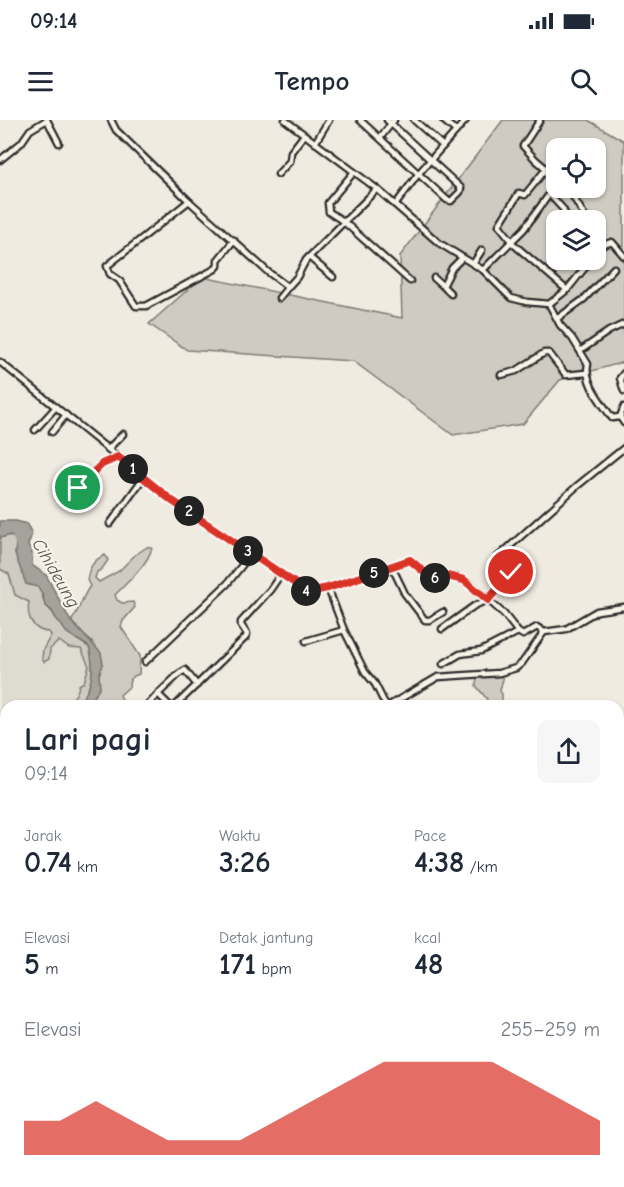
<!DOCTYPE html>
<html lang="id">
<head>
<meta charset="utf-8">
<style>
	body { margin:0; font-family:"Comic Neue",sans-serif; background:#f6f6f7; color:#1f2937; height:100vh; display:flex; flex-direction:column; font-size:22px; white-space:nowrap }
	* { box-sizing:border-box; margin:0 }
	p { font-size:20px; color:#747a83 }
	.icon { flex:none; width:33px; height:33px; fill:none; stroke:currentColor; stroke-width:2; stroke-linecap:round; stroke-linejoin:round }
	.map { position:relative; flex:1; overflow:hidden }
	.panel { position:absolute; left:0px; top:580px; width:624px; height:488px; display:flex; flex-direction:column; background:#fff; border-radius:18px 18px 0 0; box-shadow:0 2px 4px #0004 }
	.panel>* { flex:none }
	.buttons { position:absolute; left:546px; top:18px; display:grid; gap:12px }
	.buttons a { display:grid; place-items:center; width:60px; height:60px; border-radius:12px; background:#fff; box-shadow:0 2px 4px #0004; font-size:30px }
	.pin { position:absolute; display:grid; place-items:center; width:51px; height:51px; color:#fff; margin:-26px; border:3px solid #fff; border-radius:50%; box-shadow:0 2px 6px #0007 }
	.km { position:absolute; width:30px; height:30px; margin:-15px; border-radius:50%; background:#222; color:#fff; font-size:16px; line-height:30px; text-align:center }
	.round { display:grid; place-items:center; flex:none; width:63px; height:63px; border-radius:12px; background:#f6f6f7 }
	.head { display:flex; align-items:center; justify-content:space-between; height:102px; padding:0 24px }
	h1 { font-size:33px; font-weight:700; line-height:45px }
	.metrics { display:grid; grid-template-columns:repeat(3,1fr); gap:9px; height:102px; padding:6px 24px }
	.metrics div { display:grid; align-content:center }
	.metrics b { font-size:30px; font-weight:700 }
	.metrics small { font-size:16px; font-weight:400 }
	.metrics p { font-size:16px }
	.chart { height:168px; padding:12px 24px }
	.chart p { display:flex; justify-content:space-between }
	.chart svg { width:100%; height:108px; margin-top:6px; fill:#d93025; opacity:.7 }
	.status { display:flex; justify-content:space-between; align-items:center; height:42px; padding:0 30px; background:#fff; direction:ltr }
	.status svg { height:16px; fill:currentColor }
	header { display:flex; justify-content:space-between; align-items:center; height:78px; padding:0 24px; background:#fff; font-size:27px; font-weight:700 }
	.map>svg:first-child { display:block }
</style>
</head>
<body>
<div class="status"><b>09:14</b><svg viewBox="0 0 49 12"><path d="M0 12V9h3v3zM5 12V6h3v6zM10 12V3h3v9zM15 12V0h3v12zM26 1h20v11H26zM47 4h2v5h-2z"/></svg></div>
<header><svg class="icon" aria-label="menu" viewBox="0 0 24 24"><path d="M4 6h16M4 12h16M4 18h16"/></svg>Tempo<svg class="icon" aria-label="search" viewBox="0 0 24 24"><circle cx="10" cy="10" r="6"/><path d="M15 15l6 6"/></svg></header>
<div class="map">
<svg width="624" height="1067" viewBox="0 0 624 1067">
	<rect width="100%" height="100%" fill="#efebe0"/>
	<filter id="ink" filterUnits="userSpaceOnUse"><feTurbulence type="fractalNoise" baseFrequency=".0167" numOctaves="2"/><feDisplacementMap in="SourceGraphic" scale="12" xChannelSelector="R" yChannelSelector="G"/><feConvolveMatrix kernelMatrix="1 2 1 2 8 2 1 2 1" color-interpolation-filters="sRGB"/></filter>
	<g filter="url(#ink)">
		<!-- built -->
		<polygon fill="#dedbd1" points="0,421 55,499 88,534 89,560 69,586 6,586 6,1040 0,1038"/>
		<!-- green -->
		<g fill="#cfcbc2" stroke="#7d7b76" stroke-width="1.5" fill-rule="evenodd">
			<path d="M503 0H588L624 21V242L560 260 523 304 453 315 353 241 187 230 149 204 202 157 402 198 400 136ZM556 28H596V68H556ZM556 100H596V140H556Z"/>
			<path d="M6 413 16 419 15 434 33 461 39 467 45 484 76 519 91 528 94 552 84 582 74 586H40L45 583C49 583 52 584 55 585 67 587 78 576 79 565L84 562 89 546 81 529 69 528 59 521 50 529 49 539 44 542 42 538 43 530 51 515 49 512C33 512 26 496 29 482L15 475 9 454 0 449V419Z"/>
			<path d="M147 427 152 428C147 446 127 462 115 475L117 480 122 483 133 482 135 487 123 501 121 507 140 536 139 554C132 556 129 559 129 567L120 575 125 586H113L112 583 106 581 102 586H85L97 568 93 523 73 506 72 500C80 489 82 477 90 466L87 460C89 448 93 440 105 435L108 440 102 449 97 452 95 458 99 462 119 451 135 435Z"/>
			<path d="M499 553 503 559 500 571 502 574V582L507 586H480L485 584 487 579 476 566 477 558C483 553 492 557 499 553Z"/>
			<polygon points="624,708 624,828 618,837 618,710"/>
			<polygon points="0,857 6,877 6,1001 0,999"/>
			<polygon points="418,1062 470,1062 466,1067 411,1067"/>
		</g>
		<!-- water -->
		<g fill="#a4a29a" stroke="#74726e" stroke-width="1.5">
			<path d="M0 401H16L27 404 32 414 28 425 32 433V445L46 455 70 500 101 533 103 544 99 555 100 567 89 586H74C93 574 95 548 89 527L67 513 55 497 52 491 45 485 43 476 38 467 26 464 15 434 20 420 11 415 0 418Z"/>
			<polygon points="624,826 624,890 618,897 618,837 619,831"/>
			<polygon points="20,1062 88,1062 86,1067 25,1067"/>
		</g>
		<g fill="none" stroke-linecap="round" stroke-linejoin="round">
			<!-- river -->
			<polyline stroke="#a4a29a" stroke-width="8" points="0,411 13,407 23,433"/>
			<defs>
				<g id="minor">
					<polyline points="47,0 59,23"/>
					<polyline points="111,0 116,10 189,81 268,152 288,167 297,157 306,140 377,69"/>
					<polyline points="285,0 377,69 439,123 483,150 511,178 527,182 549,184 567,170 591,140"/>
					<polyline points="360,0 447,80 451,81 460,72 461,68 387,0"/>
					<polyline points="414,0 443,26"/>
					<polyline points="443,0 456,11"/>
					<polyline points="540,0 523,26 536,40 556,57"/>
					<polyline points="380,18 394,0"/>
					<polyline points="315,23 329,0"/>
					<polyline points="0,40 21,23 30,10 45,1"/>
					<polyline points="354,52 328,83 329,92 343,101 410,161"/>
					<polyline points="278,54 290,41 291,32 304,15"/>
					<polyline points="568,68 587,100"/>
					<polyline points="550,75 563,89 565,94 571,100"/>
					<polyline points="189,81 107,146 110,154 119,160 136,186 146,186 215,149 218,146 218,140 234,120"/>
					<polyline points="396,84 419,53 466,0"/>
					<polyline points="596,118 597,121"/>
					<polyline points="512,121 499,105 519,73 525,75 546,49"/>
					<polyline points="511,122 567,170"/>
					<polyline points="596,133 603,125 612,122 624,136"/>
					<polyline points="309,137 333,157"/>
					<polyline points="473,144 482,130"/>
					<polyline points="483,150 524,109 556,65"/>
					<polyline points="434,158 443,166"/>
					<polyline points="451,174 443,166 452,148 462,138"/>
					<polyline points="279,178 288,167"/>
					<path d="M549 184 560 205 572 218 588 244C583 262 603 284 612 298L620 297"/>
					<polyline points="558,198 584,179 614,148"/>
					<polyline points="580,231 609,211 624,204"/>
					<polyline points="0,242 171,380 308,472 328,468 410,440 430,457 456,457 469,463 504,494 518,512 523,515 537,507 544,512 566,509 597,491 624,487"/>
					<polyline points="624,253 620,258 624,271"/>
					<polyline points="501,255 516,251 544,233 549,233 566,255 586,253"/>
					<polyline points="624,287 620,297 624,303"/>
					<polyline points="35,310 56,287"/>
					<polyline points="52,312 66,295"/>
					<polyline points="108,329 123,314"/>
					<polyline points="78,368 102,344 118,337"/>
					<polyline points="110,404 144,357"/>
					<polyline points="392,447 405,474 425,500 430,500 443,492"/>
					<polyline points="328,468 344,510 365,552 375,564 386,586"/>
					<polyline points="442,509 474,486 487,480 510,455 510,450 496,440 498,437 577,366 624,328"/>
					<polyline points="306,521 344,510"/>
					<polyline points="145,542 227,464 251,434"/>
					<polyline points="443,544 460,534 481,531 518,512"/>
					<polyline points="147,586 158,574"/>
					<polyline points="170,586 158,574 180,553 185,550 197,565"/>
					<polyline points="175,586 246,517 247,514 241,505 241,502 270,470 281,454"/>
					<polyline points="388,586 438,557 499,553 516,548 522,543 544,512"/>
					<polyline points="619,991 624,994"/>
					<polyline points="513,1062 516,1067"/>
				</g>
				<g id="secondary">
					<polyline points="618,1027 624,1020"/>
					<polyline points="569,1067 576,1062"/>
				</g>
			</defs>
			<!-- minor casing -->
			<use href="#minor" stroke="#2b2b2b" stroke-width="9"/>
			<!-- secondary casing -->
			<use href="#secondary" stroke="#2b2b2b" stroke-width="11"/>
			<!-- minor -->
			<use href="#minor" stroke="#f7f3e8" stroke-width="4.5"/>
			<!-- secondary -->
			<use href="#secondary" stroke="#f7f3e8" stroke-width="7"/>
		</g>
	</g>
	<g fill="none" stroke-linecap="round" stroke-linejoin="round" filter="url(#ink)">
		<defs>
			<polyline id="route" points="78,368 102,344 118,337 171,380 308,472 328,468 410,440 430,457 447,456 464,460 488,480 511,452"/>
		</defs>
		<!-- route casing -->
		<use href="#route" stroke="#fff" stroke-width="12"/>
		<!-- route -->
		<use href="#route" stroke="#d93025" stroke-width="8"/>
	</g>
	<g text-anchor="middle" stroke-width="4.5" stroke-linejoin="round" paint-order="stroke">
		<!-- water labels -->
		<g font-size="18" font-style="italic" fill="#555552" stroke="#f7f3e8">
			<text transform="translate(56 453) rotate(60)" y="6">Cihideung</text>
		</g>
	</g>
</svg>
<div class="buttons">
<a><svg class="icon" aria-label="locate" viewBox="0 0 24 24"><circle cx="12" cy="12" r="6"/><path d="M12 2v4M12 18v4M2 12h4M18 12h4"/></svg></a>
<a><svg class="icon" aria-label="layers" viewBox="0 0 24 24"><path d="M12 4l9 5-9 5-9-5zM3 14l9 5 9-5"/></svg></a>
</div>
<div class="pin" style="left:78px;top:368px;background:#1e9e55"><svg class="icon" aria-label="arrive" viewBox="0 0 24 24"><path d="M6 21V4h12l-3 4 3 4H6"/></svg></div>
<div class="pin" style="left:511px;top:452px;background:#d93025"><svg class="icon" aria-label="check" viewBox="0 0 24 24"><path d="M5 12l5 5 9-10"/></svg></div>
<b class="km" style="left:133px;top:349px">1</b>
<b class="km" style="left:189px;top:391px">2</b>
<b class="km" style="left:248px;top:431px">3</b>
<b class="km" style="left:306px;top:471px">4</b>
<b class="km" style="left:374px;top:453px">5</b>
<b class="km" style="left:435px;top:458px">6</b>
<section class="panel">
<div class="head"><div><h1>Lari pagi</h1><p>09:14</p></div><a class="round"><svg class="icon" aria-label="share" viewBox="0 0 24 24"><path d="M12 15V3M7 8l5-5 5 5M5 13v7h14v-7"/></svg></a></div>
<div class="metrics">
<div><p>Jarak</p><b>0.74<small> km</small></b></div>
<div><p>Waktu</p><b>3:26</b></div>
<div><p>Pace</p><b>4:38<small> /km</small></b></div>
</div>
<div class="metrics">
<div><p>Elevasi</p><b>5<small> m</small></b></div>
<div><p>Detak jantung</p><b>171<small> bpm</small></b></div>
<div><p>kcal</p><b>48</b></div>
</div>
<div class="chart"><p><span>Elevasi</span>255–259 m</p>
<svg viewBox="0 0 160 44" preserveAspectRatio="none"><path d="M0 44V30L10 30L20 22L30 30L40 38L50 38L60 38L70 30L80 22L90 14L100 6L110 6L120 6L130 6L140 14L150 22L160 30V44z"/></svg>
</div>
</section>
</div>
</body>
</html>
